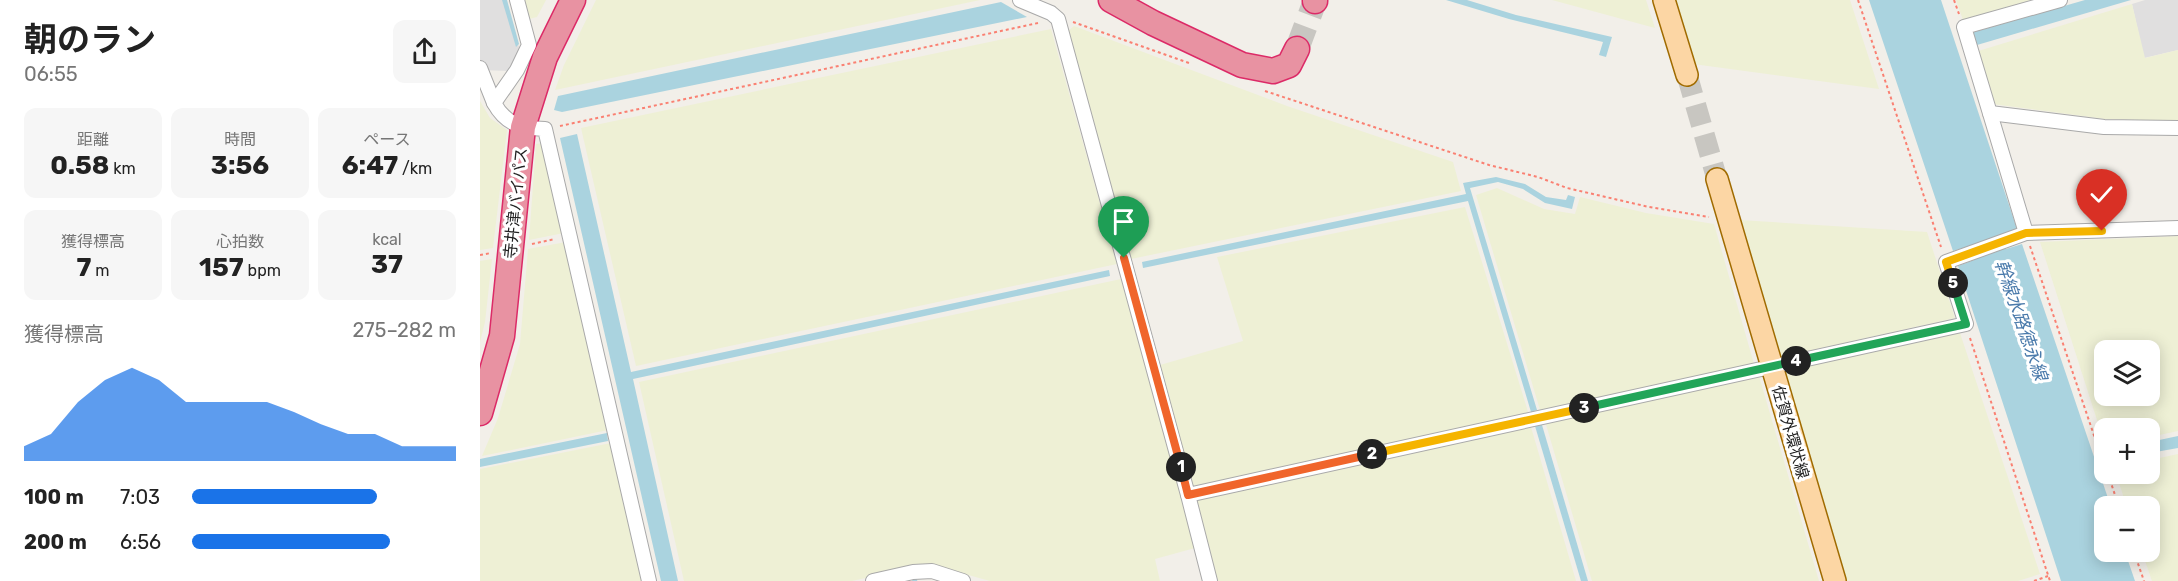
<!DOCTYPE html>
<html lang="ja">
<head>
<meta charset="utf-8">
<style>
	body { margin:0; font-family:Rubik,"Noto Sans JP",sans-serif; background:#f6f6f6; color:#222; height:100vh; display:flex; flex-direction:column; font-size:22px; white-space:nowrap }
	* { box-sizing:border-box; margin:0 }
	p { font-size:20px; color:#767676 }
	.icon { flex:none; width:33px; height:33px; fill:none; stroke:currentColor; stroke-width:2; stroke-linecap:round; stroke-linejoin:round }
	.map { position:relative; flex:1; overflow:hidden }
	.details { display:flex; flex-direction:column; background:#fff; width:480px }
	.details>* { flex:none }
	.fabs { position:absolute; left:1614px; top:340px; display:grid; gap:12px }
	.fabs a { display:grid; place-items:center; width:66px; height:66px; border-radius:12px; background:#fff; box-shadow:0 3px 15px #0003; font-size:30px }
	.pin { position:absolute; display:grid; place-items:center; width:51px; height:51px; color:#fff; margin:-62px -26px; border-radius:50% 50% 50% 0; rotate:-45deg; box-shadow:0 0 6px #0007 }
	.pin .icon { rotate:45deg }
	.km { position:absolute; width:30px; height:30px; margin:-15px; border-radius:50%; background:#222; color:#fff; font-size:16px; line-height:30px; text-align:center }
	.round { display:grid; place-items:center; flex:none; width:63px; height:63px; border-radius:12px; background:#f6f6f6 }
	.head { display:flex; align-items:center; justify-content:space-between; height:102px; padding:0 24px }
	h1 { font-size:33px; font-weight:700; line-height:45px }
	.stats { display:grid; grid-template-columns:repeat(3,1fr); gap:9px; height:102px; padding:6px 24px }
	.stats div { display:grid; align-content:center; border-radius:12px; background:#f6f6f6; text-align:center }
	.stats b { font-size:26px; font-weight:700 }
	.stats small { font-size:16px; font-weight:400 }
	.stats p { font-size:16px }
	.chart { height:168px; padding:12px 24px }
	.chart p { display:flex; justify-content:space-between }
	.chart svg { width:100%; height:108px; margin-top:6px; fill:#1a73e8; opacity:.7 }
	ul { padding:0 24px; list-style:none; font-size:20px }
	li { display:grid; grid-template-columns:96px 72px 1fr; align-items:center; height:45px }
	li i { height:15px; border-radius:8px; background:#1a73e8 }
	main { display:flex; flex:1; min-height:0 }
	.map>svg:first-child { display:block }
</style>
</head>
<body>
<main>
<section class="details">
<div class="head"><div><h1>朝のラン</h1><p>06:55</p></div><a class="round"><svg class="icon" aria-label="share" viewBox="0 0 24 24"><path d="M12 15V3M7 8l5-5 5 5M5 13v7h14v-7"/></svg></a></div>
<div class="stats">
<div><p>距離</p><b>0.58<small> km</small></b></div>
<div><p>時間</p><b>3:56</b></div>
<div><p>ペース</p><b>6:47<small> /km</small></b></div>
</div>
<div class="stats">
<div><p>獲得標高</p><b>7<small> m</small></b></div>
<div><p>心拍数</p><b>157<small> bpm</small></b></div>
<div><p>kcal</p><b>37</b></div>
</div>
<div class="chart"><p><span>獲得標高</span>275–282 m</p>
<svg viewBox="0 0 160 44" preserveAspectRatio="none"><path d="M0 44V38L10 33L20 20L30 11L40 6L50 11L60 20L70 20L80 20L90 20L100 24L110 29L120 33L130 33L140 38L150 38L160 38V44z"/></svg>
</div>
<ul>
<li><b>100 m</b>7:03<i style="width:70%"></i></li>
<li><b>200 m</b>6:56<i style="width:75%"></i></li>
</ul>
</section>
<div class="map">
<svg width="1698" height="581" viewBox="0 0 1698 581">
	<rect width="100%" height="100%" fill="#f2efe9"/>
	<!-- residential -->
	<g fill="#e0dfdf">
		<polygon points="0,0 23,0 40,50 29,71 0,70"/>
		<polygon points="1665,0 1698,0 1698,50 1664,58 1652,4"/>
	</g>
	<!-- farmland -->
	<g fill="#eef0d5" fill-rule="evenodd">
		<polygon points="43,0 66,0 57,17 49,19"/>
		<polygon points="116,0 500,0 75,90 84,65"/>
		<polygon points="1072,0 1166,0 1175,28"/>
		<polygon points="1195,0 1370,0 1399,89 1213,64"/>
		<polygon points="1476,0 1552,0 1483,20"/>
		<polygon points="1652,4 1665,58 1698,50 1698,121 1625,119 1512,104 1495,52"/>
		<polygon points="594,26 807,106 973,162 981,191 651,259 587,32"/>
		<polygon points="571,29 637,264 156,366 101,128"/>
		<polygon points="0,101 10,118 27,130 13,248 0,250"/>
		<polygon points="63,143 84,233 49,240 56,144"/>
		<polygon points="1017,188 1064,209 1095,214 1100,197 1166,213 1234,224 1274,364 1060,410 996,195"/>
		<polygon points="985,207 1049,415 713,487 680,365 763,341 737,257"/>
		<polygon points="1260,220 1447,232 1475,318 1301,357"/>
		<path d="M1698 236V431L1670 437V429H1624V442L1560 242ZM1624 351H1670V396H1624Z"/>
		<polygon points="86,242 128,430 2,456 18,418 40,344 48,249"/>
		<polygon points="12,259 5,322 0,342 0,261"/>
		<polygon points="641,279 715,548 675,559 680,581 510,581 449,564 372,581 204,581 159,382"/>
		<polygon points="1480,333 1560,574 1538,581 1366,581 1305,371"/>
		<polygon points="1279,376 1339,581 1112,581 1065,421"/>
		<polygon points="1051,427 1096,581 738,581 716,498"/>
		<polygon points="131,443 162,581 0,581 0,469"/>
		<polygon points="1698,454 1698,581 1672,581 1662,552 1670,552 1670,507 1647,507 1636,474 1670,474 1670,460"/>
	</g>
	<!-- water -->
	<g fill="#aad3df">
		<polygon points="22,0 27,0 39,44 36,47"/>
		<polygon points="966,0 987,0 1036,15 1132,37 1126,57 1119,55 1123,42 1029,19"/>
		<polygon points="1389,0 1461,0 1537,229 1521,235 1526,249 1542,244 1631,507 1624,507 1624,552 1645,552 1655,581 1581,581 1478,266 1494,260 1489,246 1473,251"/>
		<polygon points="1605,0 1651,0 1497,45 1494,39 1494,32"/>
		<polygon points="521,2 547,17 82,112 74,110 78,96"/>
		<polygon points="97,134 151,372 629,270 630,276 153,379 198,581 181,581 80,138"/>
		<polygon points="1016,177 1045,184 1066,197 1086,200 1088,195 1095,197 1092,209 1065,203 1043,189 1018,182 990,188 1057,410 1051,412 988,201 663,268 662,262 986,194 983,183"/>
		<polygon points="1062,425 1108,581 1101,581 1055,426"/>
		<polygon points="127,433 128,441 0,467 0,459"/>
		<polygon points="1698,436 1698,448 1670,453 1670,442"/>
	</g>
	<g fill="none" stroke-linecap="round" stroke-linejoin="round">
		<!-- stream -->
		<polyline stroke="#aad3df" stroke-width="4.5" points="434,579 435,581"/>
		<!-- primary-tunnel -->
		<polyline stroke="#c8c6c1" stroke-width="21" stroke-dasharray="21 10" stroke-linecap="butt" points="1207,75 1237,179"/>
		<!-- highway-tunnel -->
		<polyline stroke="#c8c6c1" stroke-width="24" stroke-dasharray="24 12" stroke-linecap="butt" points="817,49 835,1"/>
		<defs>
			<g id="street">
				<path d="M37 0 49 45 37 70 14 103C26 125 41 128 65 129L169 581"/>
				<polyline points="540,0 571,13 578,19 708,495 730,581"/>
				<polyline points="0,68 14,103"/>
				<polyline points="1510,113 1624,127 1698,128"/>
				<polyline points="1546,233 1484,27 1580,0"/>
				<polyline points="708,495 1486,324 1466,262 1546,233 1698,228"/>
				<polyline points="393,581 433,572 452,571 483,581"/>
			</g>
			<g id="primary">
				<polyline points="1184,0 1207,75"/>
				<polyline points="1237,179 1355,581"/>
			</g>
			<g id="highway">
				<polyline points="631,0 673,23 762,65 793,71 809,65 817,49"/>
				<polyline points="835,1 835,0"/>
				<polyline points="0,413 22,336 43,127 65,57 93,0"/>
			</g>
		</defs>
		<!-- street casing -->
		<use href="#street" stroke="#a9a9a9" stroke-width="16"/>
		<!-- primary casing -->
		<use href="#primary" stroke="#a06b00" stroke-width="24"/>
		<!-- highway casing -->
		<use href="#highway" stroke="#dc2a67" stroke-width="27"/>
		<!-- path -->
		<g stroke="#fa8072" stroke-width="2" stroke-dasharray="3 3" stroke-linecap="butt">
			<polyline points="1378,0 1461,247"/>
			<polyline points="1474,0 1479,14"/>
			<polyline points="593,22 709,63"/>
			<polyline points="785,91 1009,165 1058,177 1087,188 1169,207 1229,217"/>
			<polyline points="80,126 558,23"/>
			<polyline points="52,244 75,239"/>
			<polyline points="1550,246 1624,465"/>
			<polyline points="0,255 11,253"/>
			<polyline points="1490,338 1570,581"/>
			<polyline points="1628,474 1639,507"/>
			<polyline points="1654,552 1664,581"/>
			<polyline points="1554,581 1568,576"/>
		</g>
		<!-- street -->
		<use href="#street" stroke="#fff" stroke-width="14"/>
		<!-- primary -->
		<use href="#primary" stroke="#fcd6a4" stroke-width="21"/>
		<!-- highway -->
		<use href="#highway" stroke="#e892a2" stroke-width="24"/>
	</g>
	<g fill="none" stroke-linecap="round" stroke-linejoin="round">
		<defs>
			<polyline id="split-1" points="644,258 701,467"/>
			<polyline id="split-2" points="701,467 708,495 892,454"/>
			<polyline id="split-3" points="892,454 1104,408"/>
			<polyline id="split-4" points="1104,408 1316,361"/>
			<polyline id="split-5" points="1316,361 1486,324 1473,283"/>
			<polyline id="split-6" points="1473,283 1466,262 1546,233 1622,231"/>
		</defs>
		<!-- split-1 casing -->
		<use href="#split-1" stroke="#fff" stroke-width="12"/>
		<!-- split-2 casing -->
		<use href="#split-2" stroke="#fff" stroke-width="12"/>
		<!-- split-3 casing -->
		<use href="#split-3" stroke="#fff" stroke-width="12"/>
		<!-- split-4 casing -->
		<use href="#split-4" stroke="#fff" stroke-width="12"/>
		<!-- split-5 casing -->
		<use href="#split-5" stroke="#fff" stroke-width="12"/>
		<!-- split-6 casing -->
		<use href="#split-6" stroke="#fff" stroke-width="12"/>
		<!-- split-1 -->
		<use href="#split-1" stroke="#f0652b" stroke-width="8"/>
		<!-- split-2 -->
		<use href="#split-2" stroke="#f0652b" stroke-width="8"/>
		<!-- split-3 -->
		<use href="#split-3" stroke="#f5b400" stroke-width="8"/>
		<!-- split-4 -->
		<use href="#split-4" stroke="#22a559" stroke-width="8"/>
		<!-- split-5 -->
		<use href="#split-5" stroke="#22a559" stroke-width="8"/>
		<!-- split-6 -->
		<use href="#split-6" stroke="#f5b400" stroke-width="8"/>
	</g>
	<g text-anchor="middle" stroke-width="6" stroke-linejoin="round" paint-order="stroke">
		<!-- street labels -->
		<g font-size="16" fill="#222" stroke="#fff">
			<text transform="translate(35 203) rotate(-84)" y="6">寺井津バイパス</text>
			<text transform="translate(1311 432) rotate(74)" y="6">佐賀外環状線</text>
		</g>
		<!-- water labels -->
		<g font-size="18" font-style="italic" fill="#4a7aab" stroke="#fff">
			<text transform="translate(1541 320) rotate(71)" y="6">幹線水路徳永線</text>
		</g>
	</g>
</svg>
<div class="fabs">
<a><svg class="icon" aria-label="layers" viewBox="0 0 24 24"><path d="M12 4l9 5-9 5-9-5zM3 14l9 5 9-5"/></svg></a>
<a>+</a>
<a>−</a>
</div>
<div class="pin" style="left:644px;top:258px;background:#1e9e55"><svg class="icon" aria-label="arrive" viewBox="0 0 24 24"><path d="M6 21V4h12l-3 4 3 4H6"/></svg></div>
<div class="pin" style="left:1622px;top:231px;background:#d93025"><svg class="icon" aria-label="check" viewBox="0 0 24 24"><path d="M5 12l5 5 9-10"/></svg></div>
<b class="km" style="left:701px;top:467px">1</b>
<b class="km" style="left:892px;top:454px">2</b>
<b class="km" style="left:1104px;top:408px">3</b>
<b class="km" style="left:1316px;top:361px">4</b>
<b class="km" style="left:1473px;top:283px">5</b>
</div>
</main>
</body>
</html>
